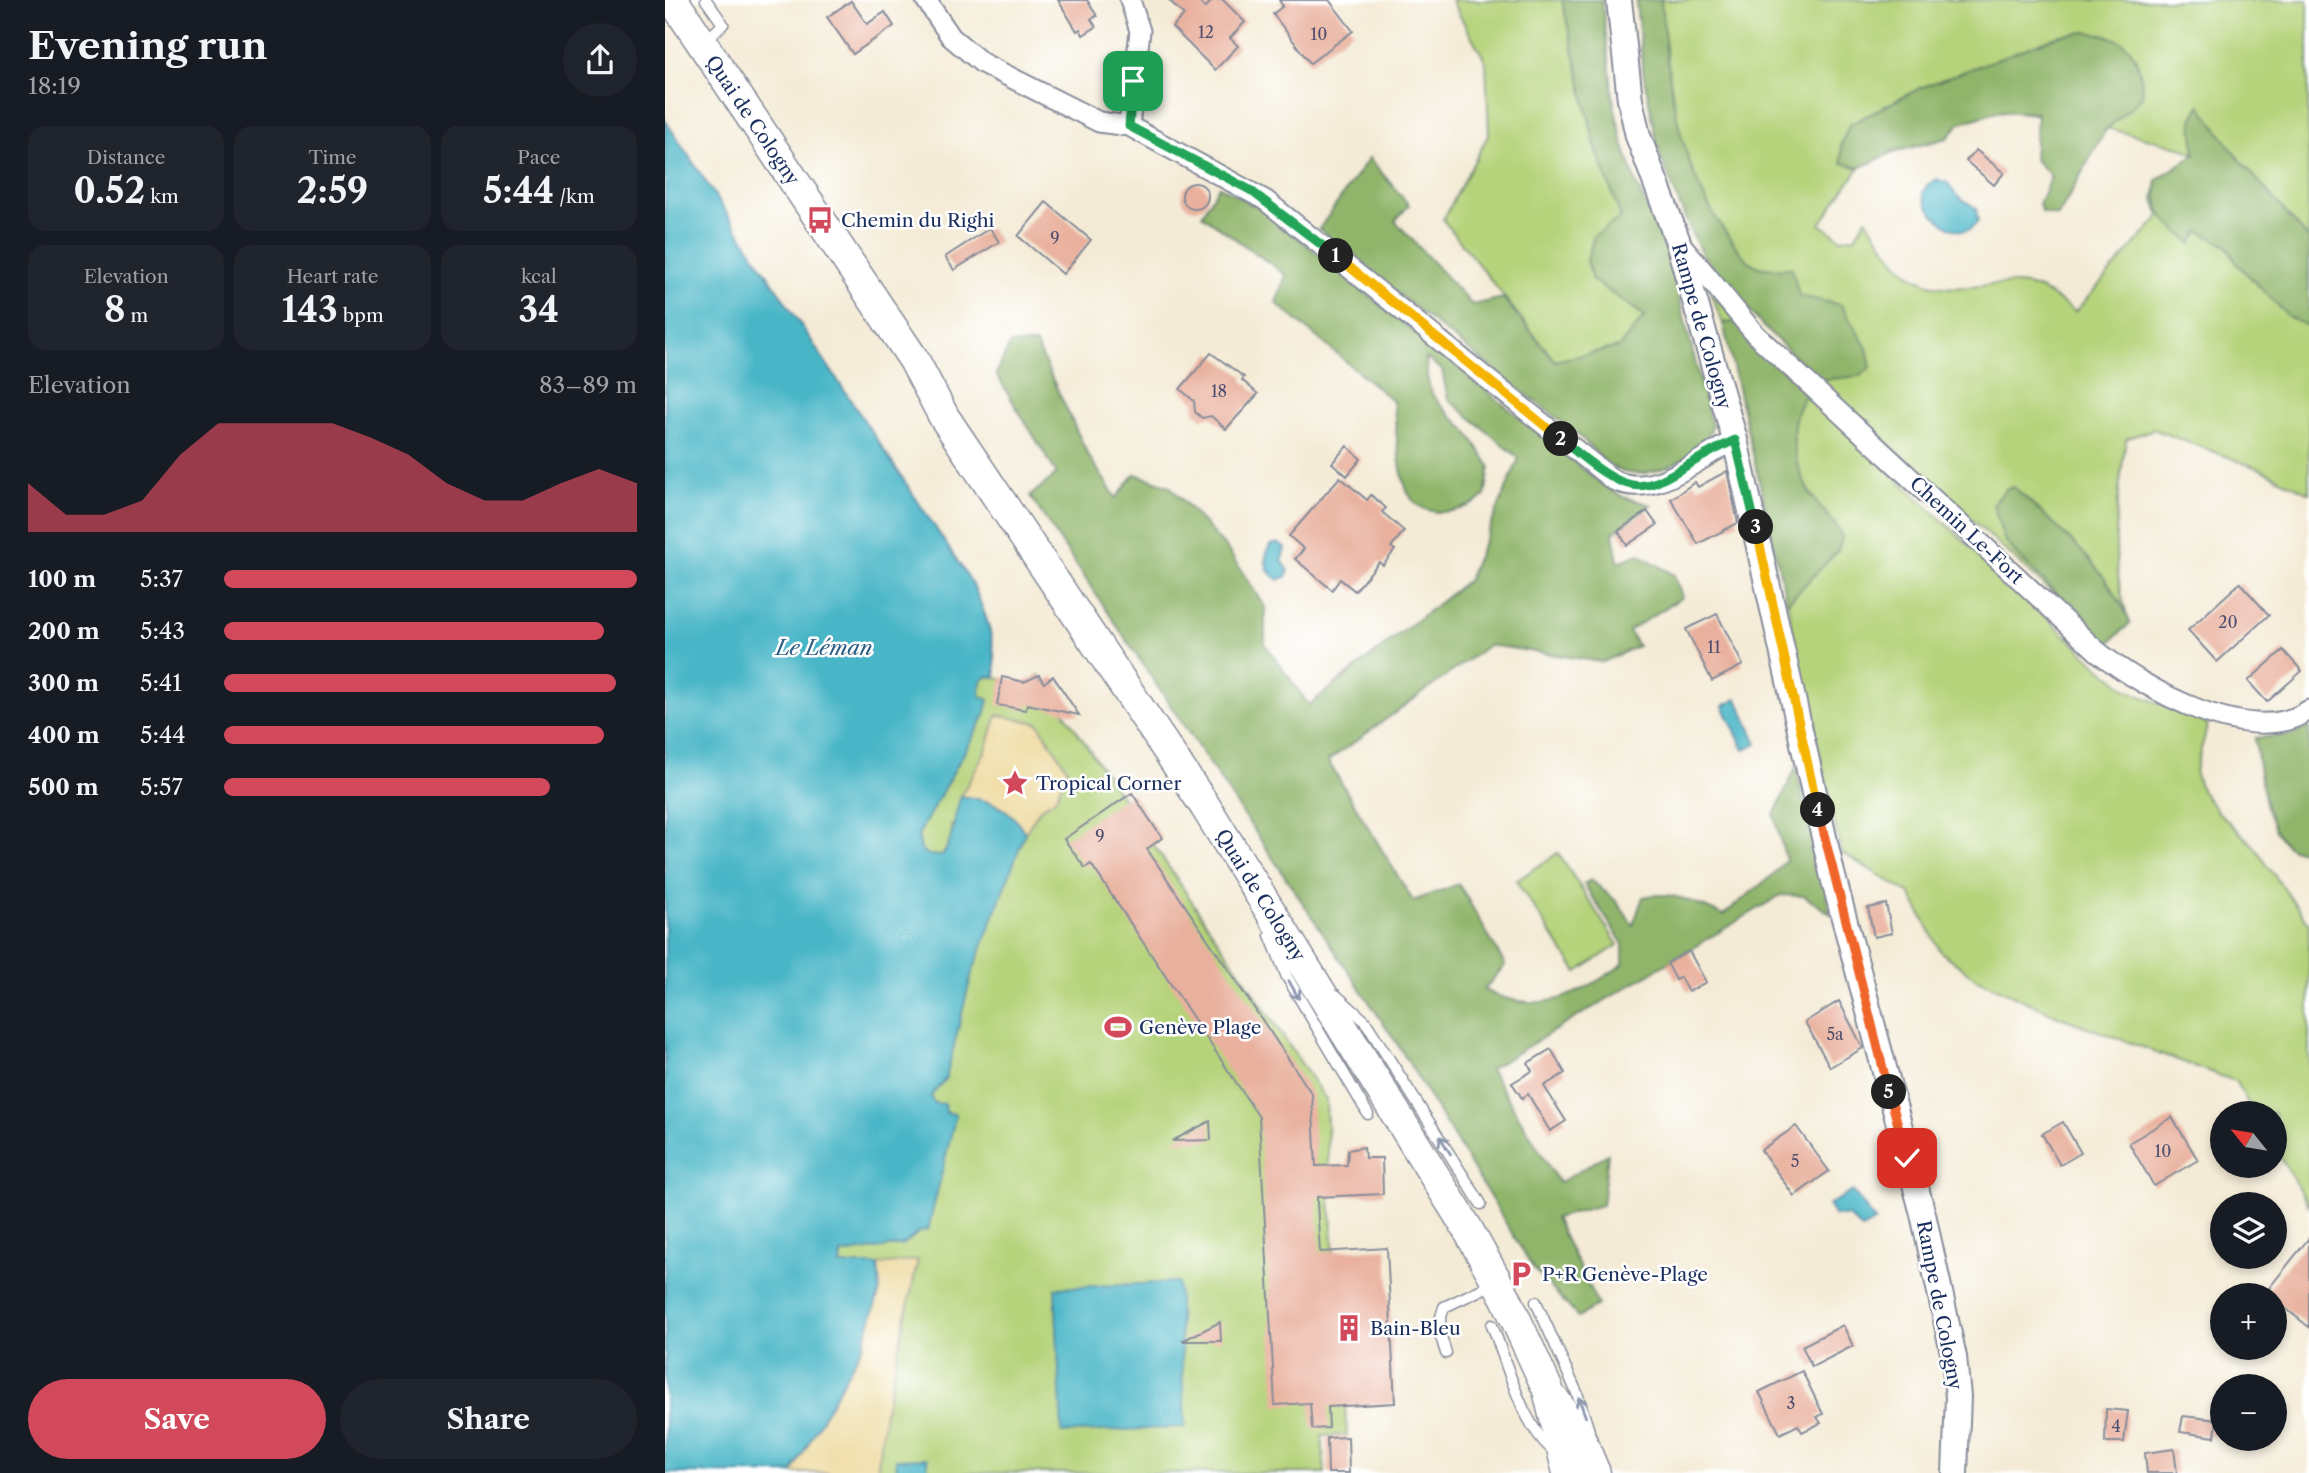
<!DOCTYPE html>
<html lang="en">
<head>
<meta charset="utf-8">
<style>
	body { margin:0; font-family:"Libre Caslon Text",serif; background:#20242c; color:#f1f3f6; height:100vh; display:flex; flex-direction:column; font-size:26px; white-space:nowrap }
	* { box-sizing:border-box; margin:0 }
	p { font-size:23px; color:#9ea1a6 }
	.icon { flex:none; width:38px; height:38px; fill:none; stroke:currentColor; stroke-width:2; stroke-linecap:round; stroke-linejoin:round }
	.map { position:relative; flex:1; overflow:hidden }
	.sheet { display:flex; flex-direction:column; background:#171b24; width:665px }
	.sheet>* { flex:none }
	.needle { width:46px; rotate:300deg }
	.tools { position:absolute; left:1545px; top:1101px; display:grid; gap:14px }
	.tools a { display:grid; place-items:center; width:77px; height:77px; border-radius:50%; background:#171b24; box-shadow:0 4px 10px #0003; font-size:35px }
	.pin { position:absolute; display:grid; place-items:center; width:60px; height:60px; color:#fff; margin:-30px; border-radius:14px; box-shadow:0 4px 10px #0006 }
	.km { position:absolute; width:35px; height:35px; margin:-18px; border-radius:50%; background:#222; color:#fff; font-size:19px; line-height:35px; text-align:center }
	.round { display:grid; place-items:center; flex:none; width:74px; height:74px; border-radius:37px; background:#20242c }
	.head { display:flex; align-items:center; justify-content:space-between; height:119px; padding:0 28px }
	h1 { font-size:38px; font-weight:700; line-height:52px }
	.stats { display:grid; grid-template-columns:repeat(3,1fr); gap:10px; height:119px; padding:7px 28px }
	.stats div { display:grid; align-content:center; border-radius:18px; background:#20242c; text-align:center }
	.stats b { font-size:35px; font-weight:700 }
	.stats small { font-size:19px; font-weight:400 }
	.stats p { font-size:19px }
	.chart { height:196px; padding:14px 28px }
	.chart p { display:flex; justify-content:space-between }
	.chart svg { width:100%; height:126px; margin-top:7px; fill:#d1495b; opacity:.7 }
	.action { display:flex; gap:14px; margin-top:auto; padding:14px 28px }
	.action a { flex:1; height:80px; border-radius:42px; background:#d1495b; color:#fff; font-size:28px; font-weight:700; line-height:80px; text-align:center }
	.action a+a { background:#20242c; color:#f1f3f6 }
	ul { padding:0 28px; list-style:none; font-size:23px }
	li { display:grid; grid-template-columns:112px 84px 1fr; align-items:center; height:52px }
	li i { height:18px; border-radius:9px; background:#d1495b }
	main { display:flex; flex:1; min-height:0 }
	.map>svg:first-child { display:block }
</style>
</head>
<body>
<main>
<section class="sheet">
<div class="head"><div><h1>Evening run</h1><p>18:19</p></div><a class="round"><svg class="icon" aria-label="share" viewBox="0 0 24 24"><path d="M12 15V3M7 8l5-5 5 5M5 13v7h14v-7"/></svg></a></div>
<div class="stats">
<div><p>Distance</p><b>0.52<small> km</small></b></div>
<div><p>Time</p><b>2:59</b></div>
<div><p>Pace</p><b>5:44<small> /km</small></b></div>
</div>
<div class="stats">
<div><p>Elevation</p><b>8<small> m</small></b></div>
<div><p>Heart rate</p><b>143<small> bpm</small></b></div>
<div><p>kcal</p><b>34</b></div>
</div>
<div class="chart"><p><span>Elevation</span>83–89 m</p>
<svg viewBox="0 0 160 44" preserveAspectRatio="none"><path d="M0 44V27L10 38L20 38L30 33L40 17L50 6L60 6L70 6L80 6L90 11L100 17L110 27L120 33L130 33L140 27L150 22L160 27V44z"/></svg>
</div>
<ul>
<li><b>100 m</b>5:37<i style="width:100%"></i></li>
<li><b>200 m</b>5:43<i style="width:92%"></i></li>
<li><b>300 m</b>5:41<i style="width:95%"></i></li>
<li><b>400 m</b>5:44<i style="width:92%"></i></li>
<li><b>500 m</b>5:57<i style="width:79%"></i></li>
</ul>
<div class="action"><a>Save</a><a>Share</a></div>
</section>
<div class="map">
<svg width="1644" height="1473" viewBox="0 0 1644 1473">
	<rect width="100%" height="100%" fill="#fff"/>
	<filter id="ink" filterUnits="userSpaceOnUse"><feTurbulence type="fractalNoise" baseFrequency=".0143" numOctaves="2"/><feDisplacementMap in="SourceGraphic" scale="14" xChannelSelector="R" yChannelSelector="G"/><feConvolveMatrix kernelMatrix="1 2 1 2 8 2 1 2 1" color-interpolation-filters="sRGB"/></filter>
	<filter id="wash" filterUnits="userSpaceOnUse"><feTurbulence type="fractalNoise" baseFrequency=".00686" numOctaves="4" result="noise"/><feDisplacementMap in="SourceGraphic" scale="28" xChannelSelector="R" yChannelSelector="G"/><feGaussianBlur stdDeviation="1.57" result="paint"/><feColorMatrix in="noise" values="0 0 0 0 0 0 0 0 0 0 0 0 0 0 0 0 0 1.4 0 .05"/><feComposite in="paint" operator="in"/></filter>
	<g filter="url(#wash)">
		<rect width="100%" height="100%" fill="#f4ebd6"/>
		<!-- green -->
		<g fill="#b5d37a" stroke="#68816c" stroke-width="2" fill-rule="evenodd">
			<polygon points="786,0 897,0 930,145 956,217 929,236 922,261 927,280 980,316 954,347 890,361 778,220 824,134 821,62"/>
			<path d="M971 0H1643L1644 493 1595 469 1488 429 1461 439C1452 500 1442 563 1465 623L1443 644 1154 380 1096 324 1037 254 994 153 978 70ZM1335 111C1397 114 1456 132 1515 147L1530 154 1492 180 1489 200 1495 216 1410 312C1397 303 1385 292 1369 287 1327 275 1284 303 1245 274 1227 261 1214 237 1201 219L1190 237 1176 239 1155 224 1194 168 1228 152 1282 138 1295 123Z"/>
			<polygon points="1045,292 1142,394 1432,665 1464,691 1543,724 1530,771 1536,790 1553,812 1588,845 1644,924 1644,1206 1610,1148 1610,1113 1589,1113 1570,1081 1395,1017 1310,978 1276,952 1245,894 1176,852 1076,391 1058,323"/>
			<path d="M374 675 661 1100 665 1201 682 1435 657 1436 660 1473H127L198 1345 215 1290 175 1265 176 1253 238 1245 256 1231 291 1114C279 1113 270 1108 266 1096L281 1077 306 976 331 906 286 824 287 841 276 856 264 855 256 850 253 835 320 715 315 696 316 681 323 676 359 684Z"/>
			<polygon points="893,853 953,945 912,972 851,881"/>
		</g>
		<!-- forest -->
		<g fill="#90b56a" stroke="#567264" stroke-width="2">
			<path d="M897 0H937L949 105 957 140 972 185 1004 259 1047 427C1037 456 988 480 959 472 938 466 926 445 910 432 823 366 738 299 654 229L704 158 744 205 730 221 807 305 838 298 890 361 954 347 980 316 927 280 922 261 929 236 956 217 930 145Z"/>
			<path d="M971 0H996C1004 83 1012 170 1065 238 1073 249 1081 263 1095 267 1104 270 1117 268 1127 268L1134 296 1176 305 1202 348 1206 367 1195 376 1154 380 1096 324 1037 254 1025 230 994 153 978 70Z"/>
			<path d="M1420 32C1465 36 1475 52 1478 96L1440 131 1393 216 1377 212 1374 204 1386 176 1369 159 1372 113 1335 111 1295 123 1282 138 1228 152 1194 168 1177 163 1176 145 1184 125 1255 88 1396 35Z"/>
			<path d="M1535 105 1571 155 1644 239V327L1624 317 1572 264 1562 246 1534 231 1527 244C1502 222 1488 217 1492 180L1530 154 1527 120Z"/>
			<path d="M554 186 596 208 938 485 958 497 986 505 948 533 953 562 974 554 1009 575 1017 597 964 631 973 646 938 662 824 645 663 761 748 901 794 884 840 965 819 990C873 1017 914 996 958 964V944L919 884 926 880 951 901 968 925 978 897C1008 890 1030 903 1058 915L1109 874 1121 860 1109 815 1131 767 1166 914 1139 896 1116 895 825 1069 894 1183 943 1154 937 1205 890 1218 933 1305 913 1317 868 1268 733 1045 365 496 392 474 331 374 345 344H371L423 455 451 498 470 474 505 486 562 549 600 607V644L644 705 803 580 854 458 783 399 777 370 761 358C761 404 776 402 803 433 811 443 817 455 825 466L820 496C799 514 753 523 741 488 732 462 732 429 728 401L611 303 621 275 537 215Z"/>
			<path d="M1070 322 1142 394C1121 418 1127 460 1142 488 1151 506 1168 517 1177 537L1173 551 1122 603 1058 323Z"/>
			<path d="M1349 487C1390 526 1444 568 1465 623L1443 644 1349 552 1339 539 1328 504 1342 488Z"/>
			<path d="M1644 727V851C1600 859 1595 767 1590 738L1625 735Z"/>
		</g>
		<!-- sand -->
		<g fill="#eeda9e" stroke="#84847e" stroke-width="2">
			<path d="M332 715 373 723 403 770 390 799 375 809 360 833C345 806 325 800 296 796L321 750Z"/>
			<polygon points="253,1260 220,1411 212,1473 127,1473 198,1345 215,1290 213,1265"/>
		</g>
		<!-- water -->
		<g fill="#4ab6c7" stroke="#327292" stroke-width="2">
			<path d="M0 120 307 583C323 618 329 639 331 677L323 676 316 681 315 696 324 700 320 715 253 835 256 850 264 855 276 856C289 844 288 816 296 796 325 800 345 806 360 833L306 976 281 1078 266 1096 269 1103 280 1104 281 1113 291 1114 263 1230 255 1231 238 1245 176 1254 175 1265H213L215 1290 198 1345 127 1473H0Z"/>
			<path d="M1270 180 1282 182 1291 195 1311 208 1313 220C1299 249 1259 213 1258 192L1262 185Z"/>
			<path d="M613 543 620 548 617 560 624 571 621 577 613 580C599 571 598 559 605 545Z"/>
			<polygon points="1072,699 1092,743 1079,750 1058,706"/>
			<polygon points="1188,1191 1210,1221 1197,1229 1183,1216 1170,1216 1163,1205"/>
			<polygon points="513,1282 520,1427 397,1433 390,1288"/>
			<polygon points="262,1458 263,1473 232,1473 231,1459"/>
		</g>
		<g id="blocks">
			<!-- building -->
			<g fill="#e9b09d">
				<polygon points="393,0 422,0 432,16 426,19 431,27 418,35 415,29 412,31"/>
				<polygon points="504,0 532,0 540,8 548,0 558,0 580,22 565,38 573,46 550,70 507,27 519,15"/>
				<polygon points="614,0 664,0 688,31 645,63 608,14 618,6"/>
				<polygon points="186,1 202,24 220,12 229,26 188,54 162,17"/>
				<polygon points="1311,150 1339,173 1329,185 1301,161"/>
				<circle cx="530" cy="196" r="13"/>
				<polygon points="381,202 426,240 398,274 353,236"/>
				<polygon points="325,228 334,242 289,270 280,257"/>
				<polygon points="546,353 579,377 577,380 593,394 561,429 546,416 537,418 530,412 529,401 515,389"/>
				<polygon points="682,446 696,459 682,476 667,463"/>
				<polygon points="1062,471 1073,523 1033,544 1006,499 1030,482 1033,487"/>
				<polygon points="675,477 702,500 706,495 721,508 717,512 739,531 726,547 730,550 718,565 714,562 690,591 675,579 667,590 630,559 639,549 624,536"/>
				<polygon points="982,511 992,525 962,545 953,531"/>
				<polygon points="1575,583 1604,615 1552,662 1523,630"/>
				<polygon points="1052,614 1078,665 1047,681 1021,629"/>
				<polygon points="1618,650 1637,671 1602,702 1583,681"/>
				<polygon points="374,675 379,683 388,676 414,715 362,704 361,710 332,705 337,677 359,682"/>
				<polygon points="467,793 497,838 482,849 647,1094 651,1166 682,1165 683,1150 699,1147 700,1158 717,1158 718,1194 652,1197 652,1202 655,1252 722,1248 730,1403 663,1407 664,1428 647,1429 645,1403 610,1405 594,1117 426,864 420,868 399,839"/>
				<polygon points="1221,904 1227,933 1209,937 1203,908"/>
				<polygon points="1024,951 1041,982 1023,992 1015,977 1011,980 1002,963"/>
				<polygon points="1174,1001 1198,1048 1165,1067 1140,1022"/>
				<polygon points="886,1049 900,1073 879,1086 901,1121 885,1131 863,1094 857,1098 847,1083 867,1071 863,1063"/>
				<polygon points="1507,1117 1533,1160 1489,1186 1464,1143"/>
				<polygon points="545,1121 546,1140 507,1141"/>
				<polygon points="1398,1122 1416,1153 1395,1165 1377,1134"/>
				<polygon points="1131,1126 1164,1171 1129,1196 1096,1150"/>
				<polygon points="1644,1238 1644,1327 1610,1300 1610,1295 1601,1292"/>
				<polygon points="555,1322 556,1341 517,1341"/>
				<polygon points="1178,1325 1188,1346 1147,1367 1137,1346"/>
				<polygon points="1137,1371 1158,1414 1152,1417 1156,1423 1137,1432 1133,1425 1115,1434 1094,1392"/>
				<polygon points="1441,1409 1463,1411 1459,1442 1440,1442"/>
				<polygon points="1518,1416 1552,1420 1550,1437 1515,1432"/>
				<polygon points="683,1437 684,1473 663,1473 662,1438"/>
				<polygon points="1509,1449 1512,1473 1482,1473 1480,1453"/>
			</g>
		</g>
	</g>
	<g filter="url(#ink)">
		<use href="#blocks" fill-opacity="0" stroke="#888d9a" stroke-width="2"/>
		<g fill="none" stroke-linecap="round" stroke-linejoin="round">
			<defs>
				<g id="service">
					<polyline points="40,42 58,24 41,0"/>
					<polyline points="605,935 622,977 703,1114"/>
					<polyline points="671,995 700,1021 816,1204"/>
					<polyline points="871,1302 912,1393 924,1431"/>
					<path d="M827 1325C842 1363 858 1431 892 1453"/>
					<polyline points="781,1353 773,1327 779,1307 830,1283"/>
				</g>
				<g id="minor">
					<path d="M261 0 286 37 317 63 434 122 464 126 600 200 948 480C991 500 1032 458 1070 440"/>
					<polyline points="464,126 475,31 465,0"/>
					<path d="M1015 243 1090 334 1432 651C1479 689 1587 750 1644 710"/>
				</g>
				<polyline id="tertiary" points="954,0 965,100 973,136 1012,239 1070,440 1167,873 1258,1214 1289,1357 1293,1397 1290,1473"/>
				<g id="primary">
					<polyline points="8,0 249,360 279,417 540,806 802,1228 841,1298 883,1390 903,1473"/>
					<polyline points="891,1402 914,1435 930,1473"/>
				</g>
			</defs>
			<!-- service casing -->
			<use href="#service" stroke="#888d9a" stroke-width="13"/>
			<!-- minor casing -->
			<use href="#minor" stroke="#888d9a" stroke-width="23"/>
			<!-- tertiary casing -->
			<use href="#tertiary" stroke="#888d9a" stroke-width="28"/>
			<!-- primary casing -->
			<use href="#primary" stroke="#888d9a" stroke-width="33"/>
			<!-- service -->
			<use href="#service" stroke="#fff" stroke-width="10"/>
			<!-- minor -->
			<use href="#minor" stroke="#fff" stroke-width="19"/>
			<!-- tertiary -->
			<use href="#tertiary" stroke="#fff" stroke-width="24"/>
			<!-- primary -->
			<use href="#primary" stroke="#fff" stroke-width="30"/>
		</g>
		<!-- one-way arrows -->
		<defs><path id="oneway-shaft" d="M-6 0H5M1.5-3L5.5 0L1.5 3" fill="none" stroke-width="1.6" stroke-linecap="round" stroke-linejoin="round" transform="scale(1.75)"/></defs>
		<g stroke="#8d97ae">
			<use href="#oneway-shaft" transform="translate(629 990) rotate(61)"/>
			<use href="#oneway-shaft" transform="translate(780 1145) rotate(-122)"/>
			<use href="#oneway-shaft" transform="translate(917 1407) rotate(-110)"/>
		</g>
	</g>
	<g fill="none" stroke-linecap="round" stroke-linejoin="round" filter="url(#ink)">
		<defs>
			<polyline id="split-1" points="468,81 464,126 585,190 671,256"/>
			<polyline id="split-2" points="671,256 896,439"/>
			<path id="split-3" d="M896 439C987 517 977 483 1070 440L1091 527"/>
			<polyline id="split-4" points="1091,527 1153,810"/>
			<polyline id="split-5" points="1153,810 1224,1092"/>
			<polyline id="split-6" points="1224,1092 1242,1158"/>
		</defs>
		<!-- split-1 casing -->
		<use href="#split-1" stroke="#fff" stroke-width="14"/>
		<!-- split-2 casing -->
		<use href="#split-2" stroke="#fff" stroke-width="14"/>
		<!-- split-3 casing -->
		<use href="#split-3" stroke="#fff" stroke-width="14"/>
		<!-- split-4 casing -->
		<use href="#split-4" stroke="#fff" stroke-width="14"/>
		<!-- split-5 casing -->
		<use href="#split-5" stroke="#fff" stroke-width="14"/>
		<!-- split-6 casing -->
		<use href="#split-6" stroke="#fff" stroke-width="14"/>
		<!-- split-1 -->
		<use href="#split-1" stroke="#22a559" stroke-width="9"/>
		<!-- split-2 -->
		<use href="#split-2" stroke="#f5b400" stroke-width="9"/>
		<!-- split-3 -->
		<use href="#split-3" stroke="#22a559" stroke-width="9"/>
		<!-- split-4 -->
		<use href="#split-4" stroke="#f5b400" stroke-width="9"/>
		<!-- split-5 -->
		<use href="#split-5" stroke="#f0652b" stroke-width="9"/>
		<!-- split-6 -->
		<use href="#split-6" stroke="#f0652b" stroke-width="9"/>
	</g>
	<!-- icons -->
	<defs>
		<symbol id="bus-bare" viewBox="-9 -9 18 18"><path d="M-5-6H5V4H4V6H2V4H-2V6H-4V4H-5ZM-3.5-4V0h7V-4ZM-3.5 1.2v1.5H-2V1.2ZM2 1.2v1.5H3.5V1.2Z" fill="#d1495b" stroke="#fff" stroke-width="2.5" paint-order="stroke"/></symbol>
		<symbol id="sight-bare" viewBox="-9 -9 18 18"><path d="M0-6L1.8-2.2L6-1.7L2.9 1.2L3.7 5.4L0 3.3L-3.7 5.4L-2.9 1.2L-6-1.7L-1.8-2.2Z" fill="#d1495b" stroke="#fff" stroke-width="2.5" paint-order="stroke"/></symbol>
		<symbol id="stadium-bare" viewBox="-9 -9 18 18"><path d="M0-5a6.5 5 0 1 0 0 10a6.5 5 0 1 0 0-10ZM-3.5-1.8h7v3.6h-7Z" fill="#d1495b" stroke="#fff" stroke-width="2.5" paint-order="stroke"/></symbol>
		<symbol id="parking-bare" viewBox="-9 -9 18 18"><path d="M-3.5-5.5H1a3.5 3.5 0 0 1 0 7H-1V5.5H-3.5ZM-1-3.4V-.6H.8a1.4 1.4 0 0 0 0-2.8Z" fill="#d1495b" stroke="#fff" stroke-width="2.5" paint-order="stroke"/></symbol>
		<symbol id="building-bare" viewBox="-9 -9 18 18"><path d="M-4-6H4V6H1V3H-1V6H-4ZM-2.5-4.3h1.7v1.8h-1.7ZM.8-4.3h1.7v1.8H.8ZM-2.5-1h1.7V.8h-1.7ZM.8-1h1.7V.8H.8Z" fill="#d1495b" stroke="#fff" stroke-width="2.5" paint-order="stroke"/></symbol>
	</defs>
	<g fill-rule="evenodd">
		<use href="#bus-bare" x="136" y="201" width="38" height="38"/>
		<use href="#sight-bare" x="331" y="764" width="38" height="38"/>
		<use href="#stadium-bare" x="434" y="1008" width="38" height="38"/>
		<use href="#parking-bare" x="837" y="1255" width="38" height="38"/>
		<use href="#building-bare" x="665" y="1309" width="38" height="38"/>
	</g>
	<g text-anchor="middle" stroke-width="5" stroke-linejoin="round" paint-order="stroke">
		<!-- number labels -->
		<g font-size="16" fill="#4e4f6e">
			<text x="541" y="38">12</text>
			<text x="654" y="40">10</text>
			<text x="390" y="244">9</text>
			<text x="554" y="397">18</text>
			<text x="1563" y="628">20</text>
			<text x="1049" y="653">11</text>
			<text x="435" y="842">9</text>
			<text x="1170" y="1040">5a</text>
			<text x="1498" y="1157">10</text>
			<text x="1130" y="1167">5</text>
			<text x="1126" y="1409">3</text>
			<text x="1451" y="1432">4</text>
		</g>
		<!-- street labels -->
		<g font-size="19" fill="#1b2f5e" stroke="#fff">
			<text transform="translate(88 120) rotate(56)" y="7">Quai de Cologny</text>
			<text transform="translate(1037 326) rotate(74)" y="7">Rampe de Cologny</text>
			<text transform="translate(1302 530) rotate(43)" y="7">Chemin Le-Fort</text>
			<text transform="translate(596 895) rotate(58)" y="7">Quai de Cologny</text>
			<text transform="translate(1275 1305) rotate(79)" y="7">Rampe de Cologny</text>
		</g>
		<!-- poi labels -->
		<g font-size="19" fill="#1b2f5e" stroke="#fff" text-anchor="start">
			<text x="176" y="227">Chemin du Righi</text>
			<text x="371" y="790">Tropical Corner</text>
			<text x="474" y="1034">Genève Plage</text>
			<text x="877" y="1281">P+R Genève-Plage</text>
			<text x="705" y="1335">Bain-Bleu</text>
		</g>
		<!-- water labels -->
		<g font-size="21" font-style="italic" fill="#2b5e83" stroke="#fff">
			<text x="159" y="655">Le Léman</text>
		</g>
	</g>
</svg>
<div class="tools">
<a><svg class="needle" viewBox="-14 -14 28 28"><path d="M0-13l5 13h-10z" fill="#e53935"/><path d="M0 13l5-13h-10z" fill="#9ea1a6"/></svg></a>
<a><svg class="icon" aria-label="layers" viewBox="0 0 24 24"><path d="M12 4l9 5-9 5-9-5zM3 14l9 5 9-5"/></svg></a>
<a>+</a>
<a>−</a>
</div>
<div class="pin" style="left:468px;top:81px;background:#1e9e55"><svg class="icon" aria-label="arrive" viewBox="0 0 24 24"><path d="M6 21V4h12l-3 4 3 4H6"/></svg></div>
<div class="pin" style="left:1242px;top:1158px;background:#d93025"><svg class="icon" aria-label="check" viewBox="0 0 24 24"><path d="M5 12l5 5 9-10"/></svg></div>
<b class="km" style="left:671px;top:256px">1</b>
<b class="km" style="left:896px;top:439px">2</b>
<b class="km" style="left:1091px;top:527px">3</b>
<b class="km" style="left:1153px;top:810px">4</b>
<b class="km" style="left:1224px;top:1092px">5</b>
</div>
</main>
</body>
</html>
